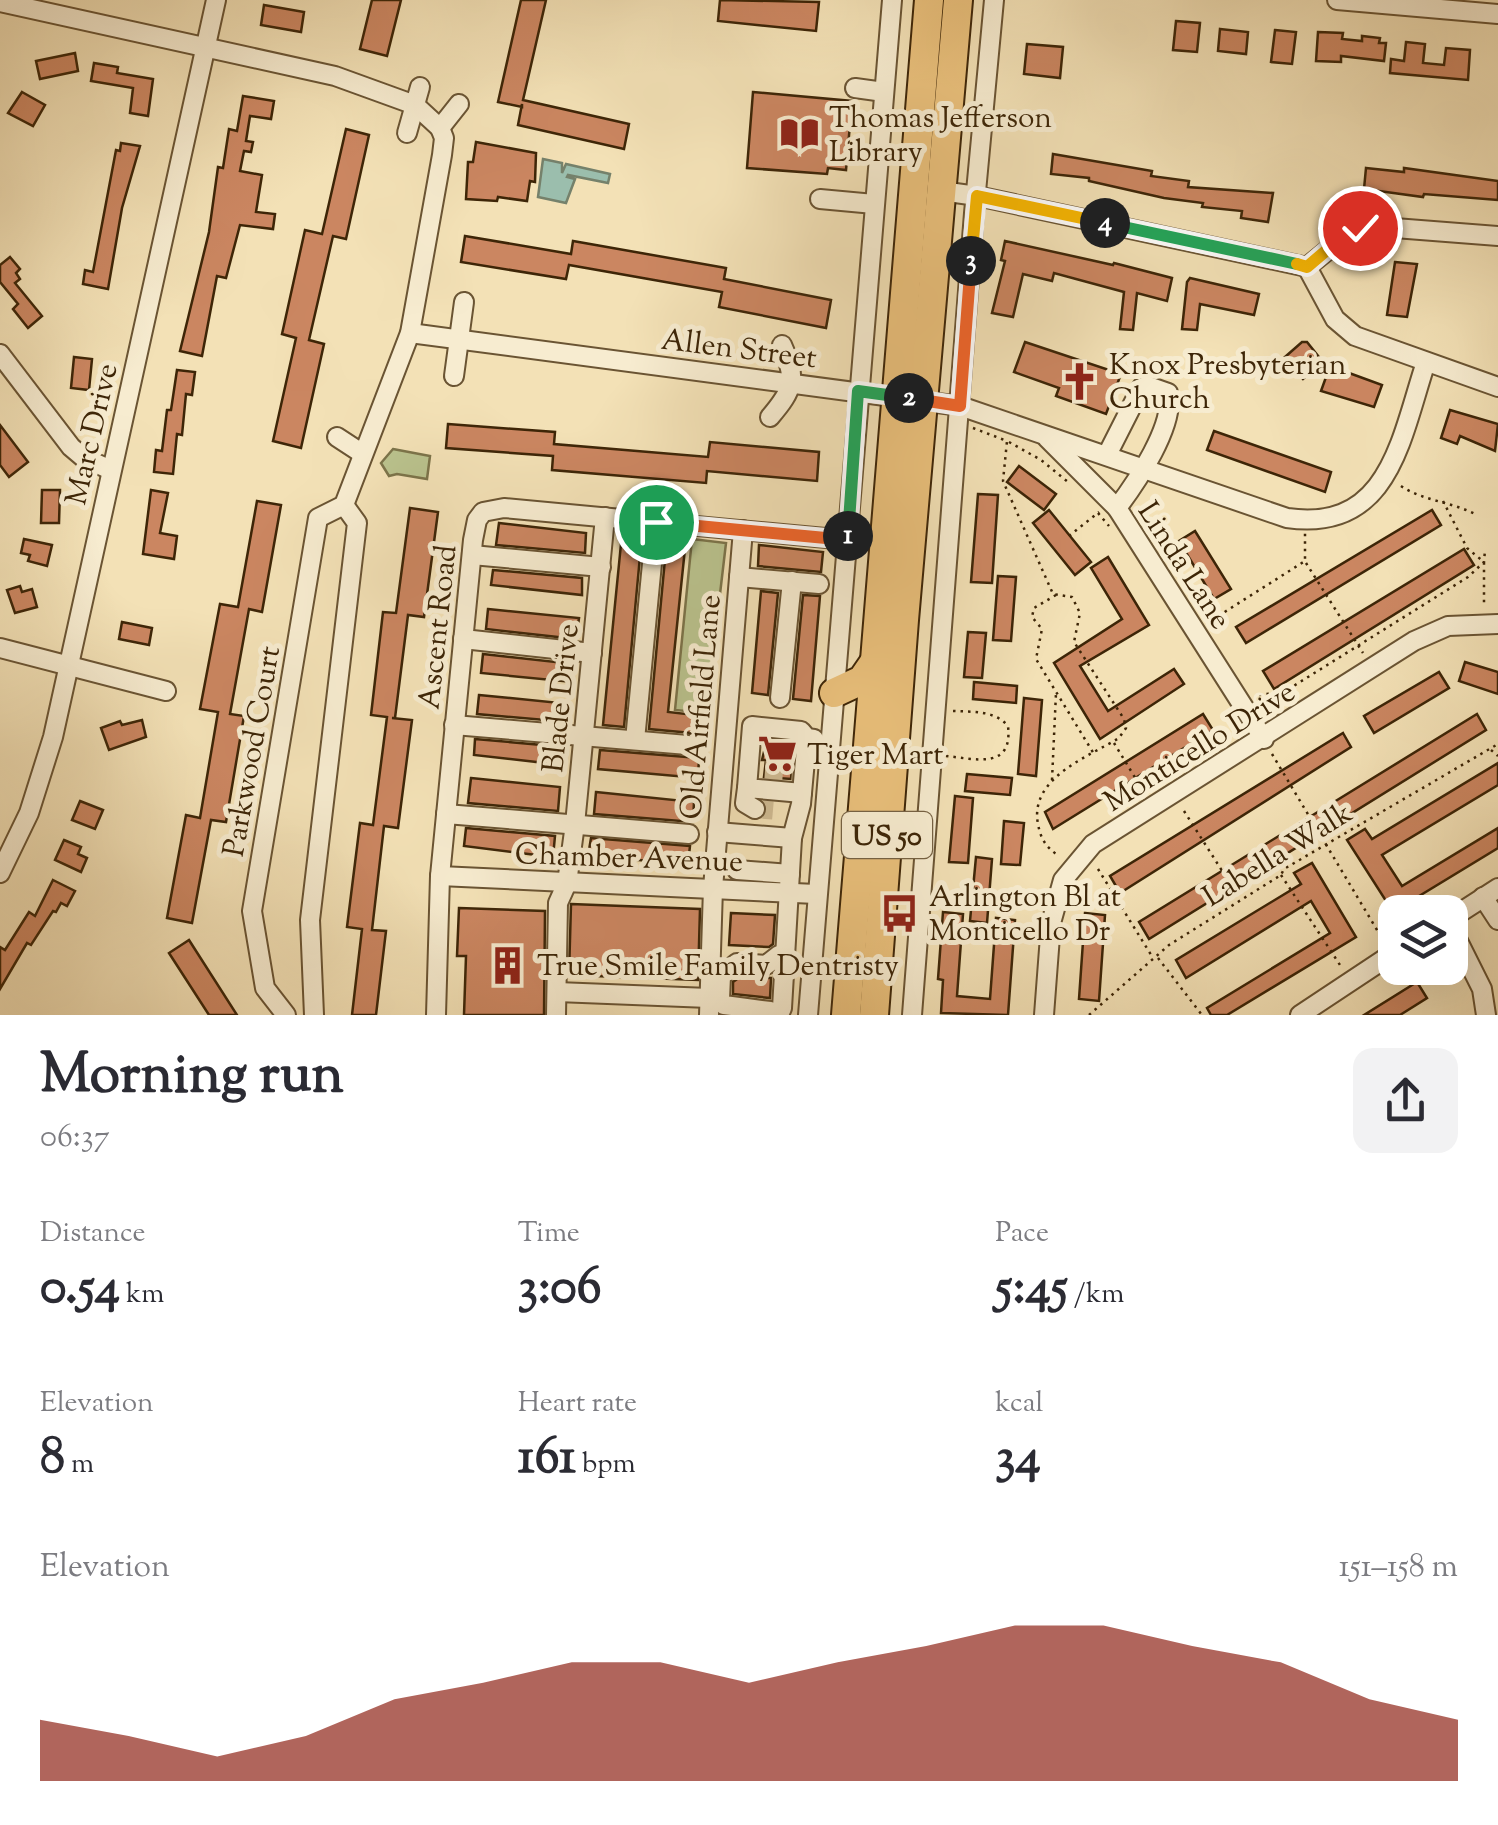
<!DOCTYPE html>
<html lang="en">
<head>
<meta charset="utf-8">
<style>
	body { margin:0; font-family:"Sorts Mill Goudy",serif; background:#f2f2f3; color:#2b2b33; height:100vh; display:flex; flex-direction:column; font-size:38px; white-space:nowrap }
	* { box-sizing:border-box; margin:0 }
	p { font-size:32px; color:#7c7c81 }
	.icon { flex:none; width:55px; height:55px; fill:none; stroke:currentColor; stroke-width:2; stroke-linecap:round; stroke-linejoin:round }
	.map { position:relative; height:1015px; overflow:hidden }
	.drawer { display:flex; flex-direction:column; background:#fff; flex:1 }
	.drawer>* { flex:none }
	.buttons { position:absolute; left:1378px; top:895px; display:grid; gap:20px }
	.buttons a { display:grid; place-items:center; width:90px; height:90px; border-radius:20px; background:#fff; box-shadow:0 10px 40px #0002; font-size:50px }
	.pin { position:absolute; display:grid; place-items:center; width:85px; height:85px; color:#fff; margin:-42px; border:5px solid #fff; border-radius:50%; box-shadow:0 2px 10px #0007 }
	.km { position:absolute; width:50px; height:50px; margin:-25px; border-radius:50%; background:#222; color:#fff; font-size:28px; line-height:50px; text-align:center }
	.round { display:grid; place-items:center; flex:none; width:105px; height:105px; border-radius:20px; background:#f2f2f3 }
	.headline { display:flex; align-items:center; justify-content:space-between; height:170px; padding:0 40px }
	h1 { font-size:55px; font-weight:800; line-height:75px }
	.stats { display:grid; grid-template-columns:repeat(3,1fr); gap:15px; height:170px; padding:10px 40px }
	.stats div { display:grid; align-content:center }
	.stats b { font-size:50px; font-weight:800 }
	.stats small { font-size:28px; font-weight:400 }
	.stats p { font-size:28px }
	.chart { height:280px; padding:20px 40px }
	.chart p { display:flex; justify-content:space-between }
	.chart svg { width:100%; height:180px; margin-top:10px; fill:#8f2418; opacity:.7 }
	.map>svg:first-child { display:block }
</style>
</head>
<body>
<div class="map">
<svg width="1498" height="1015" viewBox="0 0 1498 1015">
	<rect width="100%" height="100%" fill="#f3e1b6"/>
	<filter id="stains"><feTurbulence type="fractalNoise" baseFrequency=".002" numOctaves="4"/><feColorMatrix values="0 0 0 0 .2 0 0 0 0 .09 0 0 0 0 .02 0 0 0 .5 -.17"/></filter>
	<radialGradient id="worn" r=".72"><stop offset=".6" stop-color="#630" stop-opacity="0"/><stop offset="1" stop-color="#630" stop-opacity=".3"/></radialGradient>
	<!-- green -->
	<g fill="#bac38e" stroke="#7c744a" stroke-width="2.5">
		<polygon points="393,449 430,456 427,479 397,474 389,476 381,463"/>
		<polygon points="692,539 726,543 706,713 675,710"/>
	</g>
	<!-- water -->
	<polygon fill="#9bbead" stroke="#75816b" stroke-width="2.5" points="543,159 562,163 562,173 566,164 610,174 608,183 568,175 567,177 575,179 566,203 538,197"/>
	<!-- building -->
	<g fill="#cb8661" stroke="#3d2507" stroke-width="2.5">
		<polygon points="372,0 401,0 387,56 360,49"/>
		<polygon points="521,0 546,0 523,100 629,124 624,149 518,125 522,104 522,107 498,102"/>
		<polygon points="720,0 819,2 816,31 718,21"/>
		<polygon points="264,5 304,12 301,32 261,25"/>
		<polygon points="1176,21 1200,23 1197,52 1173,50"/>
		<polygon points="1220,29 1248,32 1246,54 1218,51"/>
		<polygon points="1275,30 1296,32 1292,64 1271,62"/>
		<polygon points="1318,32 1343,33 1342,39 1362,41 1362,36 1380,38 1379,43 1386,43 1384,61 1341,56 1341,62 1316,61"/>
		<polygon points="1406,42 1425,44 1423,63 1444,65 1446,48 1470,50 1468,80 1390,73 1391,59 1404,61"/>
		<polygon points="1027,44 1063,47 1060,78 1024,74"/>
		<polygon points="75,53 78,71 40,79 36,61"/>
		<polygon points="94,63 118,67 117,73 153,79 148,116 130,113 133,88 91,81"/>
		<polygon points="22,92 45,105 33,126 8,113"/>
		<polygon points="753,92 852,101 846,170 828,168 827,174 747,168"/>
		<polygon points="243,96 274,101 271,119 250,116 246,141 253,142 251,152 244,151 240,171 262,175 256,212 275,214 273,229 240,225 226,278 217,276 202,356 180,351 209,232 218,167 223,168 229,129 237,131"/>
		<polygon points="346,129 369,135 346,239 333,236 309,340 324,344 301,448 273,441 296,338 282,334 305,230 322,234"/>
		<polygon points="476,142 536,153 535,182 530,181 527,201 498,197 497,201 466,199 468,162 473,162"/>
		<polygon points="121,143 140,146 122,208 108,289 83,284 85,270 93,272 116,150 120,151"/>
		<polygon points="1053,154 1152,171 1151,176 1189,181 1188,187 1273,193 1268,222 1241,218 1242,211 1202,207 1203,203 1164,198 1089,181 1089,178 1051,174"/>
		<polygon points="1366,168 1404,172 1404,168 1498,181 1498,200 1424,194 1423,197 1364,189"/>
		<polygon points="465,236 571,254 573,241 726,268 724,279 831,300 826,328 719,307 722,292 569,265 566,279 461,262"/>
		<polygon points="1005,241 1113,265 1114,263 1172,278 1167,301 1137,293 1133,330 1120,329 1124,292 1054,273 1052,281 1023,274 1013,317 992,313 1005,261 1001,260"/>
		<polygon points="10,257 20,269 16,273 20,279 15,283 42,316 28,328 13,309 18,304 0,282 0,265"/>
		<polygon points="1395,262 1417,264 1407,317 1387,315"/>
		<polygon points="1190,278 1259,294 1254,315 1200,304 1197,330 1182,329 1187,282"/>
		<polygon points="1025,342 1121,374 1106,414 1056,396 1059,388 1014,372"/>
		<polygon points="1302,342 1307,342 1323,362 1303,379 1285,357"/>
		<polygon points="74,357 92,359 89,390 71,388"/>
		<polygon points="1330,366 1382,385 1374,407 1321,391"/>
		<polygon points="177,370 195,372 192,395 186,394 182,435 177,434 173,474 154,472 156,450 162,451 167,410 171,410"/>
		<polygon points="1450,410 1498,424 1495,451 1460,436 1457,444 1441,438"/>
		<polygon points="448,424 555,432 554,444 708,457 710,442 819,452 817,481 707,471 706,483 552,470 553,456 446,448"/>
		<polygon points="0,425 28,462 9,477 0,465"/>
		<polygon points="1214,431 1331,472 1325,492 1207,450"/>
		<polygon points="1019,466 1056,494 1044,510 1007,482"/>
		<polygon points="42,490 60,490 59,523 41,523"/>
		<polygon points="151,490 168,493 160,533 177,536 174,559 143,554"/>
		<polygon points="978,494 998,495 992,583 971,582"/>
		<polygon points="257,501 281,505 262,612 249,609 230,714 244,716 226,822 211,820 192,923 167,918 186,815 200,818 218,712 200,709 220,604 238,607"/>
		<polygon points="410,508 438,512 424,617 408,615 395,718 392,718 412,720 398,828 384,826 372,930 386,931 376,1015 352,1015 362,929 347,927 360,823 373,825 387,717 371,715 383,612 396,613"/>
		<polygon points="1049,510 1091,562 1075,575 1033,523"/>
		<polygon points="1432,510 1441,525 1246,643 1236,627"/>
		<polygon points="499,523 586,533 585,553 496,545"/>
		<polygon points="1195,531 1231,589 1214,599 1179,541"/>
		<polygon points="622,534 642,535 624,727 603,725"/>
		<polygon points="667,538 686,539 668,712 704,716 702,734 649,729"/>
		<polygon points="24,539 52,545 47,566 28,561 30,555 21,553"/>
		<polygon points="759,545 823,552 821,572 758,566"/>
		<polygon points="1464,549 1474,565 1274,689 1263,671"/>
		<polygon points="1108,557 1149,625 1080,666 1108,711 1174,669 1184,684 1100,739 1054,663 1122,619 1091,568"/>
		<polygon points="493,570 582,578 582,595 491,585"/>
		<polygon points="998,576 1016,577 1011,641 993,640"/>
		<polygon points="20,586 22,592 32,589 37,607 15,613 7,590"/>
		<polygon points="761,591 778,593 768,695 752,693"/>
		<polygon points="803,595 820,596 811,701 793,699"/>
		<polygon points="488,609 579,618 576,639 486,629"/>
		<polygon points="122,622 152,628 149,645 119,639"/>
		<polygon points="968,632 986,633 982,678 964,677"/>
		<polygon points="483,654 574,664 572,682 481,673"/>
		<polygon points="1465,662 1498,672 1498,694 1459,681"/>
		<polygon points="1439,672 1449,688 1374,733 1364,716"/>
		<polygon points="974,682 1017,686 1016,703 973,699"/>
		<polygon points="479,695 570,704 568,722 477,714"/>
		<polygon points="1024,698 1042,700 1036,776 1018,774"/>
		<polygon points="1203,714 1213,730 1053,829 1045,812"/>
		<polygon points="1477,714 1486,730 1149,939 1139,922"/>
		<polygon points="142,720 146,737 109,750 101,728 120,721 122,725"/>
		<polygon points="1343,733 1351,747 1120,893 1110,876"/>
		<polygon points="475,739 565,747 563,765 474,755"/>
		<polygon points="767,740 794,743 791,779 764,777 766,760 762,760"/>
		<polygon points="600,750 699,758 698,778 598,769"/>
		<polygon points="1498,763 1498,785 1382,855 1402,886 1498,828 1498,848 1411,901 1413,903 1395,915 1347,840 1365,829 1372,839"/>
		<polygon points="967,774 1012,778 1010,795 965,791"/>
		<polygon points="471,778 560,787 558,811 468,803"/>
		<polygon points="596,792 694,802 693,822 594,814"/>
		<polygon points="955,796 973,798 968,863 949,862"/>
		<polygon points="80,801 103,810 95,829 72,820"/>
		<polygon points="1004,821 1024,823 1020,865 1001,864"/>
		<polygon points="466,828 555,836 553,857 464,846"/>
		<polygon points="591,838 690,846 688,864 588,856"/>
		<polygon points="64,840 81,847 78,854 87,858 81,872 55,860"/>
		<polygon points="976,857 992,859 987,923 970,921"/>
		<polygon points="1312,863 1356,937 1227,1015 1211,1015 1207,1008 1330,933 1311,901 1186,978 1176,960 1301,884 1294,873"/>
		<polygon points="53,880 75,891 67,906 61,903 56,912 53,911 31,945 27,943 0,989 0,947 5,950 29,912 35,916"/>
		<polygon points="571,904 700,909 698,980 569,975"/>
		<polygon points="459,908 545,911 544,1015 464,1015 466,956 457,956"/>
		<polygon points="943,912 963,914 957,996 990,999 996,918 1015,920 1008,1015 941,1013 943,980 938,979"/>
		<polygon points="731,913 775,915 773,944 769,947 729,945"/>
		<polygon points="1085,913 1105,915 1099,1001 1079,999"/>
		<polygon points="189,940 237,1015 209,1015 169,953"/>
		<polygon points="740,977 771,978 770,998 733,994 733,982"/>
		<polygon points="1417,982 1427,998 1400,1015 1364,1015"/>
	</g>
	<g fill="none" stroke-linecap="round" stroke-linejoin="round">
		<!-- minor-tunnel -->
		<g stroke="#cfbb93" stroke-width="18" stroke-dasharray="18 9" stroke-linecap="butt">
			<polyline points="767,741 796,743"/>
			<polyline points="765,770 793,772"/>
			<polyline points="755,809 778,811"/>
		</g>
		<defs>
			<g id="minor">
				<polyline points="1337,0 1498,14"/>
				<polyline points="0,2 335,76 415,105 440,128"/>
				<polyline points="855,88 884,92"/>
				<polyline points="440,128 459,104"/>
				<polyline points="407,133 420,87"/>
				<polyline points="941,191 977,196 1307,267"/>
				<polyline points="820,199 874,204"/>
				<polyline points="1307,267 1335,319 1355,336 1498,387"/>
				<polyline points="1307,267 1349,233 1369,226 1498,236"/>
				<path d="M410 333 960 406 1287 518C1390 533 1401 437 1426 362"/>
				<polyline points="0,354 71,447 84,458 111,470"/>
				<polyline points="454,376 464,302"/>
				<path d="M770 417C794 389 797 379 782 345"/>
				<polyline points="337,437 363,454"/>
				<polyline points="1047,438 1117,508 1264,739"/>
				<path d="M1107 455 1141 388 1148 386 1168 393C1176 424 1136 483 1117 508"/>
				<polyline points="472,555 601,567"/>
				<polyline points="739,577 819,584"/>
				<polyline points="463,639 592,653"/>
				<polyline points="0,648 166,691"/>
				<polyline points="780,698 792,581"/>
				<polyline points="454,725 699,746"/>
				<polyline points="635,740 656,522"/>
				<polyline points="747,788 745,803 755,809"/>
				<polyline points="802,793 747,788 752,726 801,731 807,738 814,739"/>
				<polyline points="446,814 689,834"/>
				<polyline points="717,832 792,838"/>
				<polyline points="737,870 790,874"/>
				<polyline points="0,873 29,813 53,737 216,0"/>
				<polyline points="440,876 816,894"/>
				<polyline points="1483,897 1498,920"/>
				<polyline points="1450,919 1498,888"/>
				<polyline points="1450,925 1482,989 1486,1015"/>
				<polyline points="557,992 709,998"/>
				<polyline points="286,1015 265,988 252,911 318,518 344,505 410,333 442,155 444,138 440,128"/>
				<polyline points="314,1015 310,920 357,523 344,505"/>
				<polyline points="436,1015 440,876 473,540 477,520 483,512 504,508 847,540"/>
				<polyline points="556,1015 558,903 567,883 575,824 605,517"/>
				<polyline points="709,1015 713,888 743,530"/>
				<polyline points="776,1015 770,1011 724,1005 720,999 721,976 737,963 766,965 779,955"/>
				<polyline points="779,1015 782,1008 792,838 801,804 807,738"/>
				<polyline points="808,1015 892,0"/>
				<polyline points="912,1015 974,213 994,0"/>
				<polyline points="1044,1015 1051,923 1063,880 1093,844 1414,641 1448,626 1498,624"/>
				<polyline points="1300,1015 1395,952"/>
			</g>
			<g id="highway">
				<polyline points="834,693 862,680 873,664"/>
				<polyline points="846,1015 929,0"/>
				<polyline points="874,1015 904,620 958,0"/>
			</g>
		</defs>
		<!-- minor casing -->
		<use href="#minor" stroke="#6a5433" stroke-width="22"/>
		<!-- highway casing -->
		<use href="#highway" stroke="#3d2507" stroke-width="32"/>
		<!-- path -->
		<g stroke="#3d2507" stroke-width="2.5" stroke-dasharray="2.5 5" stroke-linecap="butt">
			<path d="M973 428 1007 441 1003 481 1053 594 1072 597 1080 613 1074 642 1124 719 1126 728 1119 738C1088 757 1029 778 1038 824 1041 840 1046 847 1059 856"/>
			<polyline points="1009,442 1041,460 1068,482"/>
			<path d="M1401 486C1423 501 1453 502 1477 515"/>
			<polyline points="1443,501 1467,548 1484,562 1484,607"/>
			<polyline points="1098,513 1109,526"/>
			<polyline points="1069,536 1099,512"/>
			<polyline points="1306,563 1363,653"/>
			<polyline points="1056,595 1034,608 1032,617 1042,629 1036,659 1094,754"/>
			<polyline points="1212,620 1305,561 1305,533"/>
			<polyline points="1259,695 1284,692 1468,577 1484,562 1485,550"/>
			<polyline points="1114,743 1142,789"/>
			<polyline points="1491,750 1498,756"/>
			<polyline points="1272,754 1383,940"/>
			<path d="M946 756C976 759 1013 770 1008 726 994 710 973 712 953 711"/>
			<polyline points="1052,780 1056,693"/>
			<polyline points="1184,811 1240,899"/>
			<polyline points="1098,869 1153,958"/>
			<polyline points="1281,875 1340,965"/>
			<polyline points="1158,958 1202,1015"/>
			<polyline points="1089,1015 1169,945 1281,875 1284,869 1498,744"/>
		</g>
		<!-- minor -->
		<use href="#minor" stroke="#f7ecd0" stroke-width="18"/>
		<!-- highway -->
		<use href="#highway" stroke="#eac07b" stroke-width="28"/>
	</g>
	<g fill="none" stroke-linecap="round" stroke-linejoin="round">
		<defs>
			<polyline id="split-1" points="656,522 847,540 848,536"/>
			<polyline id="split-2" points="848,536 858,391 909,398"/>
			<polyline id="split-3" points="909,398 960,406 971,261"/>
			<polyline id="split-4" points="971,261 977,196 1105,223"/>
			<polyline id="split-5" points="1105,223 1297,264"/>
			<polyline id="split-6" points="1297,264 1307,267 1341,238 1360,228"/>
		</defs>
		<!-- split-1 casing -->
		<use href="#split-1" stroke="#fff" stroke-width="20"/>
		<!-- split-2 casing -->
		<use href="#split-2" stroke="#fff" stroke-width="20"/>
		<!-- split-3 casing -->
		<use href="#split-3" stroke="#fff" stroke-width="20"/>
		<!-- split-4 casing -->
		<use href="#split-4" stroke="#fff" stroke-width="20"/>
		<!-- split-5 casing -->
		<use href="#split-5" stroke="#fff" stroke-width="20"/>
		<!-- split-6 casing -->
		<use href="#split-6" stroke="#fff" stroke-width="20"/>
		<!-- split-1 -->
		<use href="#split-1" stroke="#f0652b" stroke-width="12"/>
		<!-- split-2 -->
		<use href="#split-2" stroke="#22a559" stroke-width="12"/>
		<!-- split-3 -->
		<use href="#split-3" stroke="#f0652b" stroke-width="12"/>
		<!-- split-4 -->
		<use href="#split-4" stroke="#f5b400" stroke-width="12"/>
		<!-- split-5 -->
		<use href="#split-5" stroke="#22a559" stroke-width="12"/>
		<!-- split-6 -->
		<use href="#split-6" stroke="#f5b400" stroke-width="12"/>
	</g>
	<!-- icons -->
	<defs>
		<symbol id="library-bare" viewBox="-9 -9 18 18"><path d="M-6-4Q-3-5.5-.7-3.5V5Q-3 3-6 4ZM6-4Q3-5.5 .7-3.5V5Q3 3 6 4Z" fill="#8f2418" stroke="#f7ecd0" stroke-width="2.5" paint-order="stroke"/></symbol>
		<symbol id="church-bare" viewBox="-9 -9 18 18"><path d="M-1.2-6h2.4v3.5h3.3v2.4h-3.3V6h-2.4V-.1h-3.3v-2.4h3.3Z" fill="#8f2418" stroke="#f7ecd0" stroke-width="2.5" paint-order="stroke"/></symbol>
		<symbol id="supermarket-bare" viewBox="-9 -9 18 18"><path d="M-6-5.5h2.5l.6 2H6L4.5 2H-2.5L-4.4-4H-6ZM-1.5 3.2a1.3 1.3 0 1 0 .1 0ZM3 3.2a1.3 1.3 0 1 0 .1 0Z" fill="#8f2418" stroke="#f7ecd0" stroke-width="2.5" paint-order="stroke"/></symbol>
		<symbol id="bus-bare" viewBox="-9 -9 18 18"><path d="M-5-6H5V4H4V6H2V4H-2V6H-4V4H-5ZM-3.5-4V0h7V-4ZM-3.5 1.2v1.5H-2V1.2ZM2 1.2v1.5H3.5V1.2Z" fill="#8f2418" stroke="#f7ecd0" stroke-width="2.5" paint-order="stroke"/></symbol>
		<symbol id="building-bare" viewBox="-9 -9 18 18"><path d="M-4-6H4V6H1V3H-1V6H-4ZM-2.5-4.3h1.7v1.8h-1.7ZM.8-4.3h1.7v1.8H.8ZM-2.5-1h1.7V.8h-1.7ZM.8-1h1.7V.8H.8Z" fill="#8f2418" stroke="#f7ecd0" stroke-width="2.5" paint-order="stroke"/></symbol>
	</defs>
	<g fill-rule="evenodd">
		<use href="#library-bare" x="772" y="106" width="55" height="55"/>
		<use href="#church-bare" x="1052" y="354" width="55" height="55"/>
		<use href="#supermarket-bare" x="750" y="726" width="55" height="55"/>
		<use href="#bus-bare" x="872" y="886" width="55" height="55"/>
		<use href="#building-bare" x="480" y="938" width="55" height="55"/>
	</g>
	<g text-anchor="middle" stroke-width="10" stroke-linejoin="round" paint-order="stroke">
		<!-- shield labels -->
		<rect fill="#f7ecd0" stroke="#756143" stroke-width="2.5" x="842" y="812" width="90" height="46" rx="8"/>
		<g font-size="28" font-weight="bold" fill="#3d2507">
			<text x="887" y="845">US 50</text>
		</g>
		<!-- poi labels -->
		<g font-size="30" fill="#3d2507" stroke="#f7ecd0" text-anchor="start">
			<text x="829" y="127">Thomas Jefferson<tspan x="829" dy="34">Library</tspan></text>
			<text x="1109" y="374">Knox Presbyterian<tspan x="1109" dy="34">Church</tspan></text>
			<text x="807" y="764">Tiger Mart</text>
			<text x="929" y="906">Arlington Bl at<tspan x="929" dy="34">Monticello Dr</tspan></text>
			<text x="537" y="975">True Smile Family Dentristy</text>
		</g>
		<!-- street labels -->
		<g font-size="30" fill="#3d2507" stroke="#f7ecd0">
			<text transform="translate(739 348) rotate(7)" y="10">Allen Street</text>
			<text transform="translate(91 434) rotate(-77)" y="10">Marc Drive</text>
			<text transform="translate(1185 565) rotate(57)" y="10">Linda Lane</text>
			<text transform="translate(437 627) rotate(-84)" y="10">Ascent Road</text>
			<text transform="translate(560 698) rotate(-84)" y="10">Blade Drive</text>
			<text transform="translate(700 707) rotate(-85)" y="10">Old Airfield Lane</text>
			<text transform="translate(1199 746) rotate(-32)" y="10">Monticello Drive</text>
			<text transform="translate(251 751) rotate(-80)" y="10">Parkwood Court</text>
			<text transform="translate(1277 854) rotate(-32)" y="10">Labella Walk</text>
			<text transform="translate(629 857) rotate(2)" y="10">Chamber Avenue</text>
		</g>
	</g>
	<rect width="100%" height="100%" filter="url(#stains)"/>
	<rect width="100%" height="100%" fill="url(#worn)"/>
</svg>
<div class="buttons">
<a><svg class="icon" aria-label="layers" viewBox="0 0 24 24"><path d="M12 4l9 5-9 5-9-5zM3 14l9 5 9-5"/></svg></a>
</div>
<div class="pin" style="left:656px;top:522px;background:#1e9e55"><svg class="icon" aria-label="arrive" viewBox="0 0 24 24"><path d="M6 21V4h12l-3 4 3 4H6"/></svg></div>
<div class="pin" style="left:1360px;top:228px;background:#d93025"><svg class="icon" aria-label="check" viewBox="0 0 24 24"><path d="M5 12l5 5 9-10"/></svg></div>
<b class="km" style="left:848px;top:536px">1</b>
<b class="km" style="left:909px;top:398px">2</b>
<b class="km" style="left:971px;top:261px">3</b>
<b class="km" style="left:1105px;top:223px">4</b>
</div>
<section class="drawer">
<div class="headline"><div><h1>Morning run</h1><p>06:37</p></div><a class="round"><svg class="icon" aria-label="share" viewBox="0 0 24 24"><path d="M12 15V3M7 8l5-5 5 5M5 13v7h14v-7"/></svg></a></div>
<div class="stats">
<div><p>Distance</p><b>0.54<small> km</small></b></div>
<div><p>Time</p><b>3:06</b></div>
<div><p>Pace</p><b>5:45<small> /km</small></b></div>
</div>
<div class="stats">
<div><p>Elevation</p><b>8<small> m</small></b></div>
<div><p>Heart rate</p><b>161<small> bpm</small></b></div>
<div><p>kcal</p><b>34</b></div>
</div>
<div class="chart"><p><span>Elevation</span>151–158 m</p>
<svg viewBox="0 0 160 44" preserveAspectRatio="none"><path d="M0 44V29L10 33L20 38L30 33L40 24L50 20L60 15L70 15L80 20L90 15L100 11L110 6L120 6L130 11L140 15L150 24L160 29V44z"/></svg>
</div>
</section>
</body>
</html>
